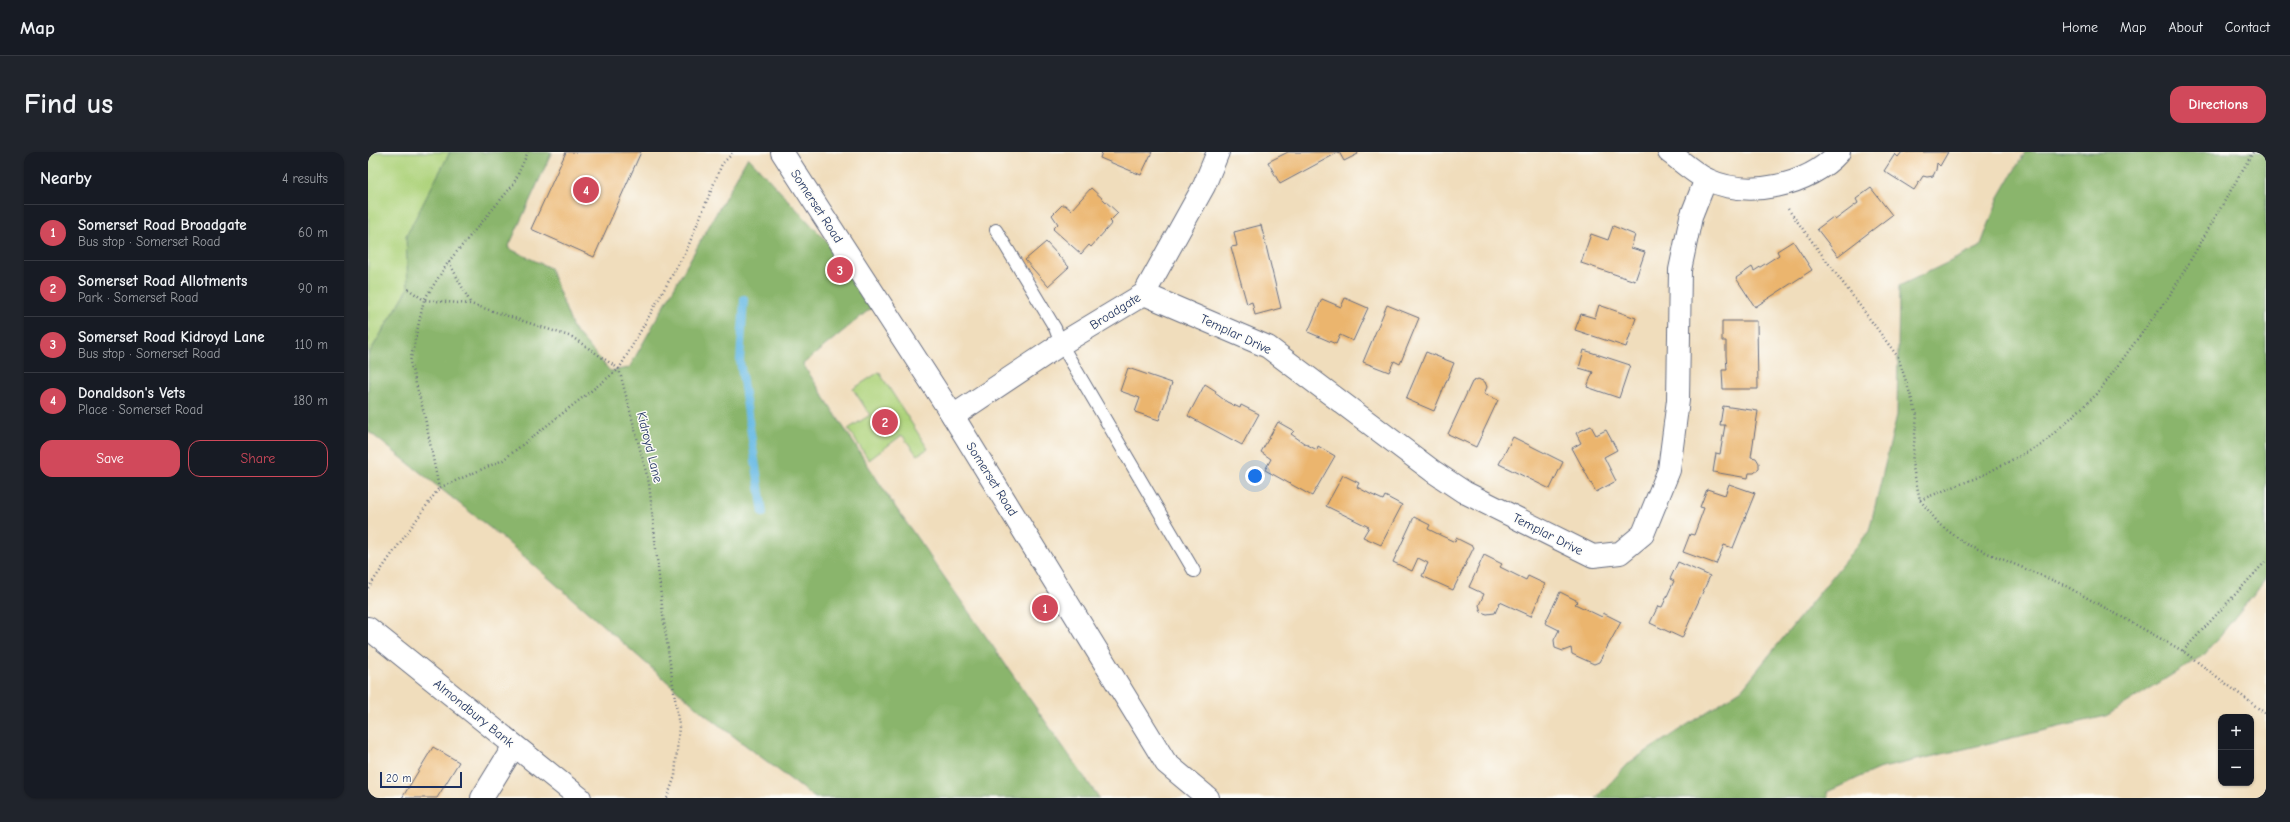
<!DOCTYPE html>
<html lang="en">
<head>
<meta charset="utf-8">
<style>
  :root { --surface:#171b24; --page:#20242c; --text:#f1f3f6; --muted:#9ea1a6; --line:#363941; --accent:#d1495b }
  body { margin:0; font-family:"Comic Neue",sans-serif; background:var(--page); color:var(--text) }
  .controls { position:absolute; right:12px; bottom:12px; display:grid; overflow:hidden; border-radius:8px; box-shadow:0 1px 3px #0004 }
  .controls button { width:36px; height:36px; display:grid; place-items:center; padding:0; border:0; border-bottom:1px solid var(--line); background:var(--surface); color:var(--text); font:20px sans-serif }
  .scale { position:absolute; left:12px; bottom:10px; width:82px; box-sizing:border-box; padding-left:4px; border:2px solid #1b2f5e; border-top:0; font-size:11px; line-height:14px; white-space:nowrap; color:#1b2f5e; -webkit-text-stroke:3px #fdfcf7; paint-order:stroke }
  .you { position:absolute; left:887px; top:324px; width:14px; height:14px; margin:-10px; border:3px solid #fff; border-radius:50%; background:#1a73e8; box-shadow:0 0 0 6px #1a73e833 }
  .badge { display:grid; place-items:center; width:26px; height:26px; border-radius:50%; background:var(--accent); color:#fff; font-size:13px; font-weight:700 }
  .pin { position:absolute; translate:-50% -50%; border:2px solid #fff; box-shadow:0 1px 4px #0006 }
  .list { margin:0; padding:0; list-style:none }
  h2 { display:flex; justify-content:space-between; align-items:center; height:52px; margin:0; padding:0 16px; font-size:17px }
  h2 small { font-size:13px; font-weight:400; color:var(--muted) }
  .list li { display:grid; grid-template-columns:26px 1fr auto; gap:12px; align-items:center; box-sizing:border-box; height:56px; padding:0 16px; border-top:1px solid var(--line) }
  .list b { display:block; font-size:15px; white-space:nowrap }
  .list p { margin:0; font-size:13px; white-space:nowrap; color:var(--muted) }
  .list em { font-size:13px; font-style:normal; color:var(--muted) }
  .actions { display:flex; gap:8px; padding:12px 16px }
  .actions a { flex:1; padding:9px 0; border:1px solid var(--accent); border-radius:12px; text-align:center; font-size:14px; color:var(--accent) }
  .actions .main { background:var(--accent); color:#fff }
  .map { position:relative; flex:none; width:1898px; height:646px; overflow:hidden; border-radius:12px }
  header { display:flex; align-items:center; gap:24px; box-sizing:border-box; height:56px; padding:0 20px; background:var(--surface); border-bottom:1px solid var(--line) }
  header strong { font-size:19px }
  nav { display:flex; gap:22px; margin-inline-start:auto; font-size:14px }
  .intro { display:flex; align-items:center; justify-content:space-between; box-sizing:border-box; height:96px; padding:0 24px }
  h1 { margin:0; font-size:28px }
  .button { padding:10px 18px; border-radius:12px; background:var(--accent); color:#fff; font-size:14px; font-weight:700 }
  main { display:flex; gap:24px; padding:0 24px }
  aside { flex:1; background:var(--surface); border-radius:12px; box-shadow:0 1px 3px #0004 }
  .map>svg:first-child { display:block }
  .green { fill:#aed37c; stroke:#64816d }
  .forest { fill:#8ab56c; stroke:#527265 }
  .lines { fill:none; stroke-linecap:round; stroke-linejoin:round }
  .stream { stroke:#68bae4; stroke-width:8 }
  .building { fill:#ebb56e }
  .lane-casing { stroke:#666c7f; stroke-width:14 }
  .street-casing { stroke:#666c7f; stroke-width:24 }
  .path { stroke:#666c7f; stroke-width:2.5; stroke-dasharray:1 3; stroke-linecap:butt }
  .lane { stroke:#fff; stroke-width:12 }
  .street { stroke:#fff; stroke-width:22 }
  .labels { text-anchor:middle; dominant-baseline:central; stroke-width:3; stroke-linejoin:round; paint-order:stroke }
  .street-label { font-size:13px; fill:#1b2f5e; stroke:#fdfcf7 }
</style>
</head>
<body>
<header>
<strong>Map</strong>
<nav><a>Home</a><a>Map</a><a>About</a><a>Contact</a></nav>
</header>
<div class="intro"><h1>Find us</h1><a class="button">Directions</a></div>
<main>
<aside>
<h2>Nearby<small>4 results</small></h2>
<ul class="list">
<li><span class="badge">1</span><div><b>Somerset Road Broadgate</b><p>Bus stop · Somerset Road</p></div><em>60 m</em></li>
<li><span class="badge">2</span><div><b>Somerset Road Allotments</b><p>Park · Somerset Road</p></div><em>90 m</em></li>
<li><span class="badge">3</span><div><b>Somerset Road Kidroyd Lane</b><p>Bus stop · Somerset Road</p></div><em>110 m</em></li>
<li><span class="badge">4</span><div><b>Donaldson's Vets</b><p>Place · Somerset Road</p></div><em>180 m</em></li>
</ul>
<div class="actions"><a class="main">Save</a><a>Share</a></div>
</aside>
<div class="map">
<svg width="1898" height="646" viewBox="0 0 1898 646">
  <rect width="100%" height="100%" fill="#fdfcf7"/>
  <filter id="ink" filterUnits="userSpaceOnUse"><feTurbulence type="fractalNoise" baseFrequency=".025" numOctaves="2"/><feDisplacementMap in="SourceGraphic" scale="8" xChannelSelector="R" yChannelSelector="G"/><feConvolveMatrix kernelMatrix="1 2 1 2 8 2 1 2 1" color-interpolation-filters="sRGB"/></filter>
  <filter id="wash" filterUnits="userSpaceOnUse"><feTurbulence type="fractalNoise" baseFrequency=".012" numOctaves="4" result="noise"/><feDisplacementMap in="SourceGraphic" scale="16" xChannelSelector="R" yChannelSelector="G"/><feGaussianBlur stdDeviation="0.9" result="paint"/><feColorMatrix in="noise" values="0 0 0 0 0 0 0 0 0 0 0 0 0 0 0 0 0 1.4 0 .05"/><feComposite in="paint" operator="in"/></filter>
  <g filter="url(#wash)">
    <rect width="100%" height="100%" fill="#f0ddbc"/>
    <!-- green -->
    <g class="green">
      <polygon points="0,0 82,0 39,84 40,137 0,203"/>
      <polygon points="511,220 560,297 549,303 534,283 501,308 480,277 502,263 485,237"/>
    </g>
    <!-- forest -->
    <g class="forest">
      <polygon points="82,0 184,0 140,96 182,116 205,176 242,219 261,216 380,5 513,148 435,212 521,346 731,646 447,646 335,561 136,387 0,279 0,203 40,137 38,84"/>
      <polygon points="1657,0 1898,0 1898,427 1837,502 1738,564 1510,617 1459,640 1460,646 1228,646 1262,610 1374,537 1501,379 1529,263 1531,134 1612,95 1631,45"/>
    </g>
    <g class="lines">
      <!-- stream -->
      <polyline class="stream" points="376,147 372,209 395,361"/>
    </g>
    <g id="blocks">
      <!-- building -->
      <g class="building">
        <polygon points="198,0 273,0 226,105 163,77"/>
        <polygon points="734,0 784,0 773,23 732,6"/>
        <polygon points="920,0 989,0 990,2 976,9 971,0 912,32 900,10"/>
        <polygon points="1534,0 1580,0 1572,14 1569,11 1568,18 1565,24 1559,25 1555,24 1546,38 1516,19 1527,2 1530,5"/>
        <polygon points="723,36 750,61 742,69 744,71 723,95 721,93 713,102 685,77 690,72 684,63 694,53 697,53 703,58"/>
        <polygon points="1503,36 1524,63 1470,104 1449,77 1465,65 1467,68 1490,51 1488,47"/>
        <polygon points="893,73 913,156 887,163 884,150 879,152 863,95 869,94 866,80"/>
        <polygon points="1245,74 1267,83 1263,96 1277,100 1267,129 1213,111 1223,82 1240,88"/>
        <polygon points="1425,89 1444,118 1387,155 1368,126 1384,115 1386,119 1411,103 1409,99"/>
        <polygon points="678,90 701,115 680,134 657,108"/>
        <polygon points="977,146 1000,156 985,189 972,183 968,192 940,180 954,147 973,155"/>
        <polygon points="1019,153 1051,166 1032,212 1026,209 1021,220 995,210"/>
        <polygon points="1231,153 1268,166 1258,195 1207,178 1213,162 1227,166"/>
        <polygon points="1354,169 1389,169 1390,237 1355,237 1354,218 1359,218 1358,203 1358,189 1354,189"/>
        <polygon points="1216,198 1262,213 1251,246 1219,235 1225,220 1211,216"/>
        <polygon points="1058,200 1086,211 1066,259 1038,247"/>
        <polygon points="760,216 804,231 791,268 767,260 772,246 752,239"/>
        <polygon points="1110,227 1117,230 1119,235 1116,242 1130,248 1108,295 1080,282 1104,230"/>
        <polygon points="837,232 848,239 847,241 859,250 872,256 873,253 891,262 874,293 820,264"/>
        <polygon points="1355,254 1390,259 1383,305 1388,306 1391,311 1391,317 1386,321 1381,321 1380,326 1345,320 1348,301 1352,302 1357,273 1352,273"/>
        <polygon points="910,270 926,279 923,282 936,291 949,298 950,294 967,304 944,344 897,318 903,307 893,300"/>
        <polygon points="1223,274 1228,283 1238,278 1249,298 1236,305 1248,329 1228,340 1204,296 1213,291 1208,281"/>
        <polygon points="1145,285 1195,310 1182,337 1131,312"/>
        <polygon points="975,323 991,331 989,335 1002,342 1015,348 1017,344 1034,353 1013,393 995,385 1001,375 958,354"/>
        <polygon points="1361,332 1387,341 1365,396 1356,393 1348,412 1315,400 1322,382 1326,383 1336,356 1332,355 1339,337 1357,343"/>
        <polygon points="1046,365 1062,373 1060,377 1074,384 1087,390 1088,386 1106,395 1085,438 1054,424 1060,411 1050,406 1044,419 1025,410"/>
        <polygon points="1116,403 1134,412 1132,415 1158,428 1160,424 1177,432 1163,464 1132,450 1127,461 1119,462 1113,460 1111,453 1116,442 1101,435"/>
        <polygon points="1310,410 1342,424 1314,486 1282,471 1290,454 1294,455 1306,429 1302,427"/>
        <polygon points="1192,440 1210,449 1207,452 1234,465 1235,461 1253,470 1231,510 1226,512 1204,502 1203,496 1195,499 1187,496 1186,488 1191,478 1177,471"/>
        <polygon points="65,595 91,610 69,646 34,646"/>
      </g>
    </g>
  </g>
  <g filter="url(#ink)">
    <use href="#blocks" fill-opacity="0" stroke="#666c7f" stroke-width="1"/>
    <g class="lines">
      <!-- lane casing -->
      <g class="lane-casing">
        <polyline id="lane" points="628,78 687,176 693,192 826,419"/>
      </g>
      <!-- street casing -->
      <g class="street-casing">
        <g id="street">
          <polyline points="414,0 585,264 798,611 840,646"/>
          <path d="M1301,0C1313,9 1325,20 1338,27C1380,47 1441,34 1471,0"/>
          <polyline points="776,142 900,195 1066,320 1096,340 1225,404 1252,401 1275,382 1301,318 1310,248 1312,118 1323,65 1338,27"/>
          <polyline points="585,264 693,192 776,142 836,34 850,0"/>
          <polyline points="0,476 212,646"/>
          <polyline points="114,646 146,594"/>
        </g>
      </g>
      <!-- path -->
      <g class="path">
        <polyline points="1420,57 1530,205 1549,263 1544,311 1552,348 1572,373 1598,392 1696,433 1815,499 1898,562"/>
        <polyline points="81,110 103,152"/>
        <polyline points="40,137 56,148 42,210 56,261 71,336"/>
        <polyline points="1552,348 1613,324 1673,293 1729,242 1804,140 1885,0"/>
        <polyline points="0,436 71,336 135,308 251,217 204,185 103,152 56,148 81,109 145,33 160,0"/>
        <polyline points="1815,499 1898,409"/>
        <polyline points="299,646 307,624 311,574 295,463 281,331 251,217 319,97 354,12 366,0"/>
      </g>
      <!-- lane -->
      <use href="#lane" class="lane"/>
      <!-- street -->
      <use href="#street" class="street"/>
    </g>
  </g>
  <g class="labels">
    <!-- street labels -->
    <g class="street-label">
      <text transform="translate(449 54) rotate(57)">Somerset Road</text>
      <text transform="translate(747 159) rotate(-32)">Broadgate</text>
      <text transform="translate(868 182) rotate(25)">Templar Drive</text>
      <text transform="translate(282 295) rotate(76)">Kidroyd Lane</text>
      <text transform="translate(624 327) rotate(58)">Somerset Road</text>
      <text transform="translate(1180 382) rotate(27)">Templar Drive</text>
      <text transform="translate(106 561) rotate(39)">Almondbury Bank</text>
    </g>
  </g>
</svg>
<div class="controls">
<button>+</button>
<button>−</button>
</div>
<div class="scale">20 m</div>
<div class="you"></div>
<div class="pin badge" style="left:677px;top:456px">1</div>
<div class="pin badge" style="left:517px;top:270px">2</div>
<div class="pin badge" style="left:472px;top:118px">3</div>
<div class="pin badge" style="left:218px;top:38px">4</div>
</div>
</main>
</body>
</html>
